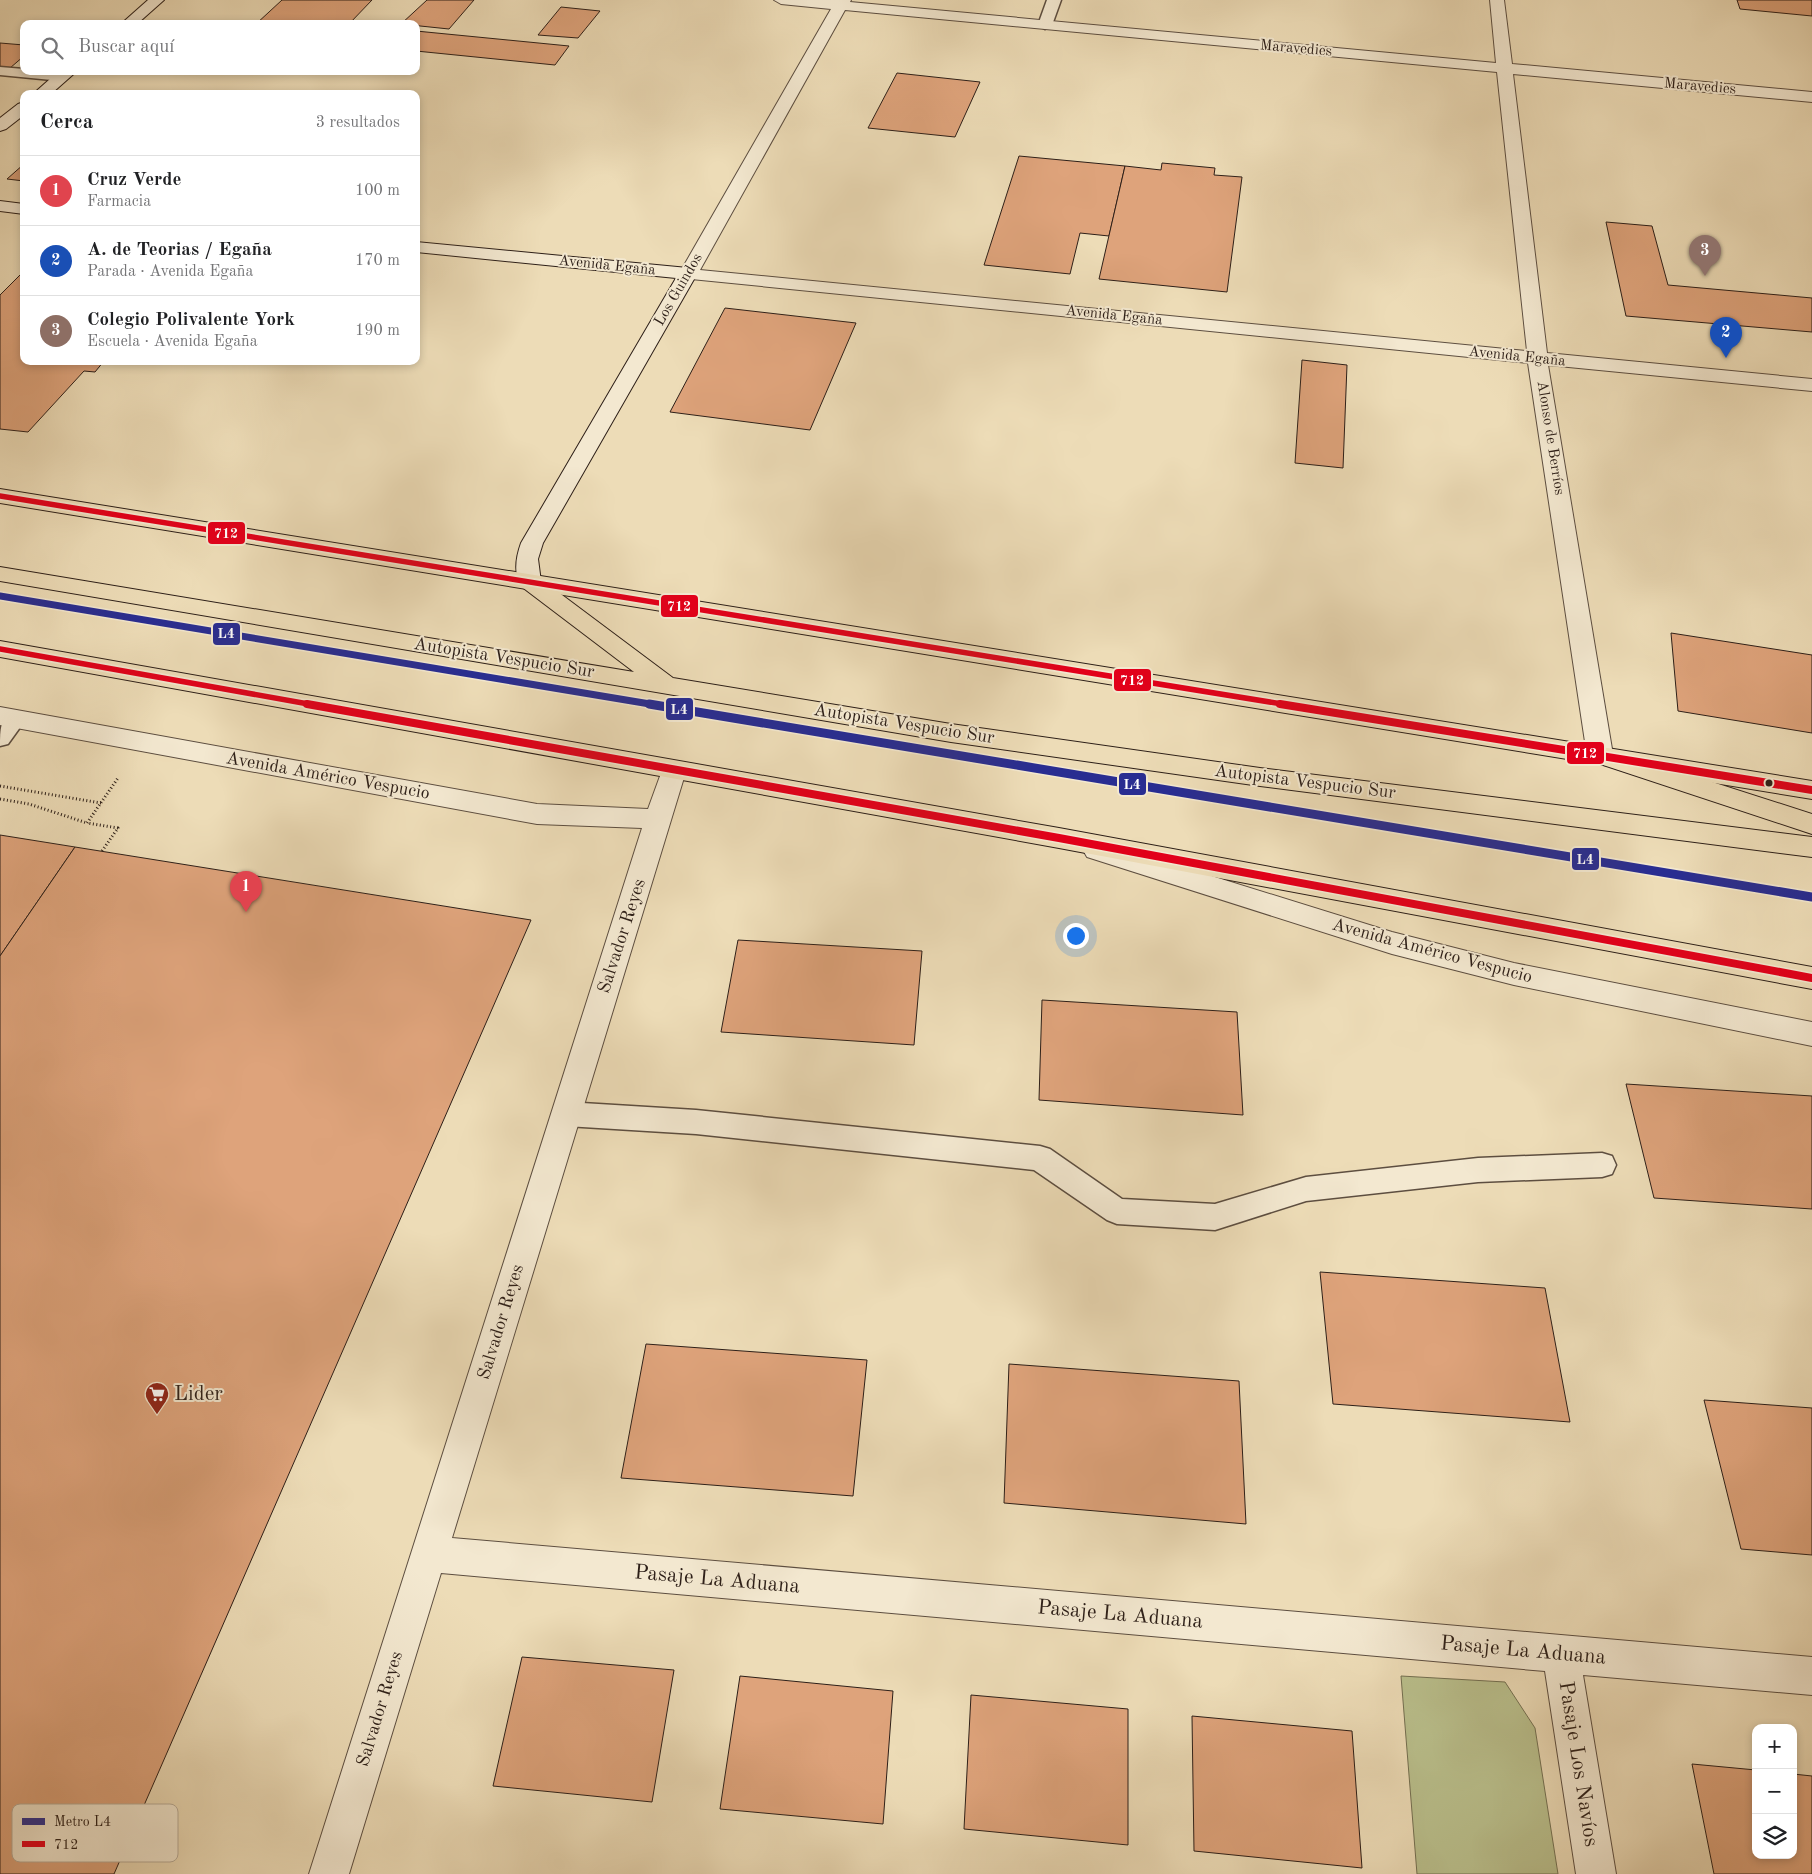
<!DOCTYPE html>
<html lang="es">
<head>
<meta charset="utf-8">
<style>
  :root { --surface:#fff; --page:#f2f2f2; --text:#202124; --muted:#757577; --line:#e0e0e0; --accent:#111827 }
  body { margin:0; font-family:"Old Standard TT",serif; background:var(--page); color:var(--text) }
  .controls { position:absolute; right:15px; bottom:15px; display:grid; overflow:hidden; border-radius:10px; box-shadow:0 2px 8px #0003 }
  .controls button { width:45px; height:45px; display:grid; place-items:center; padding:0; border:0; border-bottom:1px solid var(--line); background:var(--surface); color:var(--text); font:25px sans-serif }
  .you { position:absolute; left:1075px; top:935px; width:18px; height:18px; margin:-12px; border:4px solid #fff; border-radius:50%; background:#1a73e8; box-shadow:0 0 0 8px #1a73e833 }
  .badge { display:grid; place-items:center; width:32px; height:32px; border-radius:50%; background:var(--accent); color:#fff; font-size:16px; font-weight:700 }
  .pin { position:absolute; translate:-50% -41px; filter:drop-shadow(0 1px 2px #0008) }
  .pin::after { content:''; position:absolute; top:26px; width:18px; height:15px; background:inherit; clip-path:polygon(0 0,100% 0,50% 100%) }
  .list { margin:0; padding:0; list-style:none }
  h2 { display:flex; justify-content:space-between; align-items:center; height:65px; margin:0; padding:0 20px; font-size:21px }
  h2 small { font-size:16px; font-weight:400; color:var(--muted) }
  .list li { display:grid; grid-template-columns:32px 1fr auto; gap:15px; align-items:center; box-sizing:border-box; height:70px; padding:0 20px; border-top:1px solid var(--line) }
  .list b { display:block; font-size:19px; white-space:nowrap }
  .list p { margin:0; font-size:16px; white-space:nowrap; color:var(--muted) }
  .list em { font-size:16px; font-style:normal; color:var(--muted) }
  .icon { flex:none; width:28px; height:28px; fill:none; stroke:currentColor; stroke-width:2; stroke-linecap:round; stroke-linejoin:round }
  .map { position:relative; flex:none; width:1812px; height:1874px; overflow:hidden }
  .search { position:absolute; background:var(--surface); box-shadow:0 2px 8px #0003; left:20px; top:20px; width:400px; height:55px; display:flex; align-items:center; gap:12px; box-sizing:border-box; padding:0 18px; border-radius:10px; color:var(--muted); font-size:19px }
  .panel { position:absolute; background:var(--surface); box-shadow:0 2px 8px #0003; left:20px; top:90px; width:400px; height:275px; border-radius:10px }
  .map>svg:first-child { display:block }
  .green { fill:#bac08d; stroke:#747052 }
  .building { fill:#dea37b; stroke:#2d1f18 }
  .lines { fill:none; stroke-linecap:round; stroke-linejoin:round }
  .lane-casing { stroke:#5d4e40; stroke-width:3 }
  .street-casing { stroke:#5d4e40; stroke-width:2 }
  .secondary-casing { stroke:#2d1f18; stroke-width:2 }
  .primary-casing { stroke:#2d1f18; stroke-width:2 }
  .highway-casing { stroke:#2d1f18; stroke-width:2 }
  .path { stroke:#2d1f18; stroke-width:3; stroke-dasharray:1 2.5; stroke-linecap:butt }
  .lane { fill:#f3e8d0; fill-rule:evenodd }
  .street { fill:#f3e8d0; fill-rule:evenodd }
  .secondary { fill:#f3e8d0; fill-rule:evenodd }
  .primary { fill:#eddcb7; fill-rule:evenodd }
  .highway { fill:#eddcb7; fill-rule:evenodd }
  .bus-1-far1-casing { stroke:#f3e8d0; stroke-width:9 }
  .bus-1-casing { stroke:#f3e8d0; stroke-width:11 }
  .bus-1-far1 { stroke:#e2001a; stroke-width:5.5 }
  .bus-1 { stroke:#e2001a; stroke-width:8 }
  .metro-1-far1-casing { stroke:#f3e8d0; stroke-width:10 }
  .metro-1-casing { stroke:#f3e8d0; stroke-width:12 }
  .metro-1-far1 { stroke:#292d91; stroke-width:7 }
  .metro-1 { stroke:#292d91; stroke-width:9 }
  .bus-dot { fill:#2d1f18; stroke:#f3e8d0; stroke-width:2 }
  .labels { text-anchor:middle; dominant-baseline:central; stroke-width:4; stroke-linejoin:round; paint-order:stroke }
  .far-street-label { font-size:15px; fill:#2d1f18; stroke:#f3e8d0 }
  .street-label { font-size:18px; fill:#2d1f18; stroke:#f3e8d0 }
  .near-poi-label { font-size:21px; fill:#2d1f18; stroke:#f3e8d0; text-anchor:start }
  .near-street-label { font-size:21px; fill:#2d1f18; stroke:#f3e8d0 }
  .key { fill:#f3e8d0; stroke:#b8ac99; stroke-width:1 }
  .key-label { font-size:14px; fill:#2d1f18 }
  .line-badge { stroke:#f3e8d0; stroke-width:2 }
  .badge-label { font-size:14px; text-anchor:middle; font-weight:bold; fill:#fff }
</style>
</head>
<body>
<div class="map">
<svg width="1812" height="1874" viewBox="0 0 1812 1874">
  <rect width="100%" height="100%" fill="#eddcb7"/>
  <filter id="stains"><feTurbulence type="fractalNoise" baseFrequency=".004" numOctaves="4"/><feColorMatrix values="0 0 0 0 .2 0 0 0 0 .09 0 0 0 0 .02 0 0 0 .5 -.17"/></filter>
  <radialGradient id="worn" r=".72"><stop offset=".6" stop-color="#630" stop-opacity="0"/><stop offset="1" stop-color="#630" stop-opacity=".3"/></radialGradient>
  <!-- green -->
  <polygon class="green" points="1401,1676 1505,1682 1535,1728 1558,1874 1417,1874"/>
  <!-- building -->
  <g class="building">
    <polygon points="282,0 372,0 349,24 256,24"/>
    <polygon points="427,0 474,0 449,29 401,24"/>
    <polygon points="1737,0 1812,0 1812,16 1740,9"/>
    <polygon points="561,7 600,11 578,38 538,35"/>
    <polygon points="416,31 569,46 555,65 416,51"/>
    <polygon points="0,43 24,45 24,56 10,68 0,67"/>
    <polygon points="897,73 980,82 955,137 868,128"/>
    <polygon points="1019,156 1125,166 1109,236 1080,233 1070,274 984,265"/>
    <polygon points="1162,163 1215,168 1214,175 1242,177 1227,292 1099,279 1125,166 1161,170"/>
    <polygon points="24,164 24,181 7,179"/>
    <polygon points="1606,222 1652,226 1668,285 1812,298 1812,332 1626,316"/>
    <polygon points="24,271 24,361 104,361 95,372 84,371 28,432 0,429 0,295"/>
    <polygon points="725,308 856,323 810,430 670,412"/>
    <polygon points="1302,360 1347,365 1343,468 1295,463"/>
    <polygon points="1671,633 1812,655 1812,733 1678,711"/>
    <polygon points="0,835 75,847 0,956"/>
    <polygon points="75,847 531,920 114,1874 0,1874 0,956"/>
    <polygon points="738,940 922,951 914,1045 721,1032"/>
    <polygon points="1042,1000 1237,1012 1243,1115 1039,1100"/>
    <polygon points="1626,1084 1812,1096 1812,1209 1654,1198"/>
    <polygon points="1320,1272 1545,1288 1570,1422 1333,1404"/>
    <polygon points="646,1344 867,1360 853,1496 621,1478"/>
    <polygon points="1009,1364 1239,1381 1246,1524 1004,1503"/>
    <polygon points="1704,1400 1812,1408 1812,1555 1741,1549"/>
    <polygon points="522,1657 674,1670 652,1802 493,1786"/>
    <polygon points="740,1676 893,1691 883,1824 720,1809"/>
    <polygon points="971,1695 1128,1709 1128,1845 964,1829"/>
    <polygon points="1192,1716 1352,1731 1362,1868 1194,1851"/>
    <polygon points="1692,1764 1756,1770 1756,1855 1793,1855 1793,1774 1812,1776 1812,1874 1714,1874"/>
  </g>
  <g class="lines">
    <!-- lane casing -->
    <g class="lane-casing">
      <g id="lane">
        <polygon points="1047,0 1061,0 1052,25 1045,29 1038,25"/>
        <polygon points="0,67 24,69 24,71 62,73 69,77 62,81 0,75"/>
        <path d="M15,711L23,713L26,719L8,744L0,746C0,730 0,716 15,711Z"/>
        <polygon points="566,1102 696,1110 1040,1146 1050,1149 1122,1199 1215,1204 1306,1177 1478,1158 1602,1153 1612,1156 1616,1165 1612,1174 1602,1177 1478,1182 1306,1201 1215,1230 1117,1224 1107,1220 1034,1170 696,1134 566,1126 556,1122 552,1114 556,1106"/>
      </g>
    </g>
    <!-- street casing -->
    <g class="street-casing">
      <g id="street">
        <path d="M774,0H851L850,2L1496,63L1490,0H1504L1512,64L1812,92V102L1513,74L1547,353L1812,379V391L1548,365L1613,755L1609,761L1600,764L1591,761L1587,755L1528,363L681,278L679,274L831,9L781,4ZM845,10L1497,72L1527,351L700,270Z"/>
        <polygon points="0,707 537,804 648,809 664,765 673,762 682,765 686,771 452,1538 1812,1657 1812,1695 1583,1675 1616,1874 1576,1874 1545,1671 441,1573 349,1874 309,1874 642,828 537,824 0,725"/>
        <polygon points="1096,840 1392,932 1514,963 1812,1022 1812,1046 1514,985 1392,954 1087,857 1083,850 1087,843"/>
      </g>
    </g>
    <!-- secondary casing -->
    <g class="secondary-casing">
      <g id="secondary">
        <polygon points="148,0 164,0 137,24 121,24"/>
        <polygon points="59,71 77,71 51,94 33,94"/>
        <polygon points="24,102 24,115 6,129 0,131 0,118 18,104"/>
        <polygon points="0,201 24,204 24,214 0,211"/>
        <path d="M416,242L688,268L695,270L697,274L543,543L538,559L541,582L538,587L530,589L522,587C513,574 516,557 521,543L676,278L416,252Z"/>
      </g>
    </g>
    <!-- primary casing -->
    <g class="primary-casing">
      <g id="primary">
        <polygon points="0,489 1812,781 1812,799 0,503"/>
        <polygon points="0,641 1059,828 1812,967 1812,989 1059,848 0,657"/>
      </g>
    </g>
    <!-- highway casing -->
    <g class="highway-casing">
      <g id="highway">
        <polygon points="0,567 634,672 522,587 519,582 522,577 530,575 538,577 673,678 951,724 1260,768 1812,837 1812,857 1260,786 951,742 0,581"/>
        <polygon points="1600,746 1812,814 1812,834 1591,761 1587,755 1591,749"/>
      </g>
    </g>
    <!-- path -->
    <g class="path">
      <polyline points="0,786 101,803"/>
      <polyline points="0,799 29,804 87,823"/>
      <polyline points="102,851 118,828 87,823 118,778"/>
    </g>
    <!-- lane -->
    <use href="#lane" class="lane"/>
    <!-- street -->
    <use href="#street" class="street"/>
    <!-- secondary -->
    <use href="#secondary" class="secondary"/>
    <!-- primary -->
    <use href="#primary" class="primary"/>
    <!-- highway -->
    <use href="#highway" class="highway"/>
    <!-- bus-1-far1 casing -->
    <g class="bus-1-far1-casing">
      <g id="bus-1-far1">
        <polyline points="0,496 1288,705"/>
        <polyline points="0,649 314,705"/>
      </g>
    </g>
    <!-- bus-1 casing -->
    <g class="bus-1-casing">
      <g id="bus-1">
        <polyline points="307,704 1059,838 1812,978"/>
        <polyline points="1280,704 1812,790"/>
      </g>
    </g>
    <!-- bus-1-far1 -->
    <use href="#bus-1-far1" class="bus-1-far1"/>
    <!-- bus-1 -->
    <use href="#bus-1" class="bus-1"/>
    <!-- metro-1-far1 casing -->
    <g class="metro-1-far1-casing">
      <polyline id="metro-1-far1" points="0,596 656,705"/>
    </g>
    <!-- metro-1 casing -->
    <g class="metro-1-casing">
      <polyline id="metro-1" points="649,704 1812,897"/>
    </g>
    <!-- metro-1-far1 -->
    <use href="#metro-1-far1" class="metro-1-far1"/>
    <!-- metro-1 -->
    <use href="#metro-1" class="metro-1"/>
  </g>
  <!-- icons -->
  <defs>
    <g id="supermarket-pin" transform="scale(1.25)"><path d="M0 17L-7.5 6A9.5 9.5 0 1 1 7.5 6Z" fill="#8f2418" stroke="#f3e8d0"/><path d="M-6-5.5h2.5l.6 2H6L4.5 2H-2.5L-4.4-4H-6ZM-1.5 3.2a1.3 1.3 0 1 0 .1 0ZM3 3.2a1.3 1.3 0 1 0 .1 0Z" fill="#fff"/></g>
  </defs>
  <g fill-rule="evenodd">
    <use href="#supermarket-pin" x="157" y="1394"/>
  </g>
  <!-- markers -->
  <circle class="bus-dot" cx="1769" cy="783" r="4.5"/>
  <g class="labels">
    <!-- far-street labels -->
    <g class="far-street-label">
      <text transform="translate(1296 49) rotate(5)">Maravedies</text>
      <text transform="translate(1700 87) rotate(5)">Maravedies</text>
      <text transform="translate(607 266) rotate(6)">Avenida Egaña</text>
      <text transform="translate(679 290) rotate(-60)">Los Guindos</text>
      <text transform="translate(1114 316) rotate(6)">Avenida Egaña</text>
      <text transform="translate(1517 357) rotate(6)">Avenida Egaña</text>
      <text transform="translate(1550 438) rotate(81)">Alonso de Berríos</text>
    </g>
    <!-- street labels -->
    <g class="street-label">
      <text transform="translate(504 658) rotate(9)">Autopista Vespucio Sur</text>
      <text transform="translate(904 724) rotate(9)">Autopista Vespucio Sur</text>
      <text transform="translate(328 776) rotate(10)">Avenida Américo Vespucio</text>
      <text transform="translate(1305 782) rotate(7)">Autopista Vespucio Sur</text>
      <text transform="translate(622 936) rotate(-72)">Salvador Reyes</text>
      <text transform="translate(1432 951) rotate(15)">Avenida Américo Vespucio</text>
      <text transform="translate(501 1322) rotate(-73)">Salvador Reyes</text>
      <text transform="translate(380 1709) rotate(-73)">Salvador Reyes</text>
    </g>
    <!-- near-poi labels -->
    <g class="near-poi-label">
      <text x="174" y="1394">Lider</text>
    </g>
    <!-- near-street labels -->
    <g class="near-street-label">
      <text transform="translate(717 1580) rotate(5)">Pasaje La Aduana</text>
      <text transform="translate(1120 1615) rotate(5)">Pasaje La Aduana</text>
      <text transform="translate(1523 1651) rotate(5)">Pasaje La Aduana</text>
      <text transform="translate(1578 1764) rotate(81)">Pasaje Los Navíos</text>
    </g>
  </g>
  <!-- legend -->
  <rect x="12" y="1804" width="166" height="58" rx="8" class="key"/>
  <rect x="22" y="1818" width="23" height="7" fill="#292d91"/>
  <rect x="22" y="1841" width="23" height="6" fill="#e2001a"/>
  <g class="key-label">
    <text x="54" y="1826">Metro L4</text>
    <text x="54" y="1849">712</text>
  </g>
  <g class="line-badge">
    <rect x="207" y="521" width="39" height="24" rx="5" fill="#e2001a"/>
    <rect x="660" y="594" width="39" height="24" rx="5" fill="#e2001a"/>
    <rect x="212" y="622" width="29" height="24" rx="5" fill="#292d91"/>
    <rect x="1113" y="668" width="39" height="24" rx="5" fill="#e2001a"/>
    <rect x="665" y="697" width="29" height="24" rx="5" fill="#292d91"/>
    <rect x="1566" y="741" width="39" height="24" rx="5" fill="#e2001a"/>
    <rect x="1118" y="772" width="29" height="24" rx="5" fill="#292d91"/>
    <rect x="1571" y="847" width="29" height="24" rx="5" fill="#292d91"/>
  </g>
  <g class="badge-label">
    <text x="226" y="538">712</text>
    <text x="679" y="611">712</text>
    <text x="226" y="638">L4</text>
    <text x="1132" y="685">712</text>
    <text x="679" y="714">L4</text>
    <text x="1585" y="758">712</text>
    <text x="1132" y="789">L4</text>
    <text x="1585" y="864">L4</text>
  </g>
  <rect width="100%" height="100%" filter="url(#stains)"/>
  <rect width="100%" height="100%" fill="url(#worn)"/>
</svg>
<div class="controls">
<button>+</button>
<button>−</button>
<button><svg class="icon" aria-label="layers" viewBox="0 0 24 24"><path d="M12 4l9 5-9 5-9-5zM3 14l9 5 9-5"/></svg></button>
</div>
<div class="you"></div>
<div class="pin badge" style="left:246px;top:912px;background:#e0444e">1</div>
<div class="pin badge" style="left:1726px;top:358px;background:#1a4fb4">2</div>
<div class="pin badge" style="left:1705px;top:276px;background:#8d6e63">3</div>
<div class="search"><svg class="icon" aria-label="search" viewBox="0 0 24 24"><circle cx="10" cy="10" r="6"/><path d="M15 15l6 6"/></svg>Buscar aquí</div>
<section class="panel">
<h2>Cerca<small>3 resultados</small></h2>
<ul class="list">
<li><span class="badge" style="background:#e0444e">1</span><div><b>Cruz Verde</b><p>Farmacia</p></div><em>100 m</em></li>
<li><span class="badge" style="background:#1a4fb4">2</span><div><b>A. de Teorias / Egaña</b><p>Parada · Avenida Egaña</p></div><em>170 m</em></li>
<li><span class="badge" style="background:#8d6e63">3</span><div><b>Colegio Polivalente York</b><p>Escuela · Avenida Egaña</p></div><em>190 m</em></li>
</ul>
</section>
</div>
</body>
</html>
